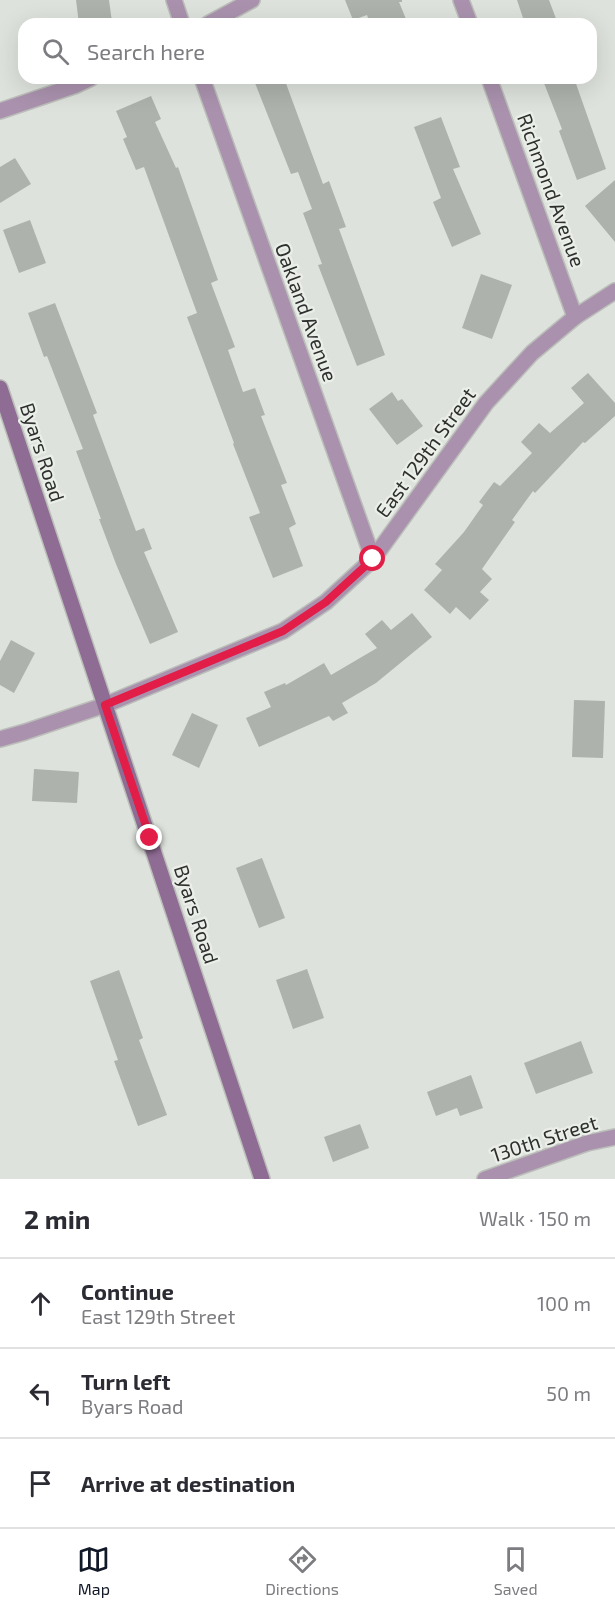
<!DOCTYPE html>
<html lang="en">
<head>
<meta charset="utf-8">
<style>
  :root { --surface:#fff; --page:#f2f2f3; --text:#2b2b33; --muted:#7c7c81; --line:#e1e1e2; --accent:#111827 }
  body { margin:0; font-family:"Exo 2",sans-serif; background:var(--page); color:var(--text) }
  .stop { position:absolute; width:18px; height:18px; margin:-14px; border:4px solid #e11d48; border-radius:50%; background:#fff }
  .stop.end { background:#e11d48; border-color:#fff; box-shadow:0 2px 6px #0008 }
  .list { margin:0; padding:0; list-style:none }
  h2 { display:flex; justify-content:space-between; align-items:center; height:78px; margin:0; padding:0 24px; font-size:26px }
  h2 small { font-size:20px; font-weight:400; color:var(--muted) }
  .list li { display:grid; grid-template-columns:39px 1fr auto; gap:18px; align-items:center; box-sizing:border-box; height:90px; padding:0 24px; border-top:2px solid var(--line) }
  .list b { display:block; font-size:22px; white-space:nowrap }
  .list p { margin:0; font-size:20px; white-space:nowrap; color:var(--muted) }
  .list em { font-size:20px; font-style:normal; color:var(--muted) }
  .icon { flex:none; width:33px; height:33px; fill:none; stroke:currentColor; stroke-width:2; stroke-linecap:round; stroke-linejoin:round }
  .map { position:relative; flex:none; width:615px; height:1179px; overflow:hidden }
  .search { position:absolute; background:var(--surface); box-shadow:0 6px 24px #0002; left:18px; right:18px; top:18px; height:66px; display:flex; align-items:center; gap:15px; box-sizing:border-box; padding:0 21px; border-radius:18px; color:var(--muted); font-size:22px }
  .sheet { height:348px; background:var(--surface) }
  nav { display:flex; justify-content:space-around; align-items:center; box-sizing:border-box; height:84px; border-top:2px solid var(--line); background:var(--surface); font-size:16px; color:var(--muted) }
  nav a { display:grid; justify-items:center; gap:3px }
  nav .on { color:var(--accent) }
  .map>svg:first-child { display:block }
  .building { fill:#aeb2ad }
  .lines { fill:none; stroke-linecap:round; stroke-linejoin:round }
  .street-casing { stroke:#bbbeb9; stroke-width:18 }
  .secondary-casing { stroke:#bbbeb9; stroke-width:18 }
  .street { stroke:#aa92ae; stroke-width:15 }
  .secondary { stroke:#8f6c94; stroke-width:15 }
  .route { stroke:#e11d48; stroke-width:8 }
  .labels { text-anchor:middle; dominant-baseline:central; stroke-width:4.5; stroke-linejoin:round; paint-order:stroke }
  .street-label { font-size:20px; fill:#2e302e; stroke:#ebefe9 }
</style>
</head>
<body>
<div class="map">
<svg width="615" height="1179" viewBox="0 0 615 1179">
  <rect width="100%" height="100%" fill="#dee2dc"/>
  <!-- building -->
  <g class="building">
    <polygon points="76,0 109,0 112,22 79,24"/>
    <polygon points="345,0 402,0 402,2 399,2 408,24 370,24 367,15 353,20"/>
    <polygon points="517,0 549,0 558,24 525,24"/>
    <polygon points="253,78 284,78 323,184 329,181 346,227 339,229 385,355 357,366 318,265 322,264 303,213 312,209 298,172 291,174"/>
    <polygon points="542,78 574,78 606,169 577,180 559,131 562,129"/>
    <polygon points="151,96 161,119 155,122 176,168 178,167 218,280 211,283 235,347 228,350 243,392 255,388 265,415 261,416 287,483 281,485 296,524 289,528 303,566 273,578 249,517 260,513 233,444 234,443 187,317 197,313 144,167 136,170 123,139 127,137 116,111"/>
    <polygon points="441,117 460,167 453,169 481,234 452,247 433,202 441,198 414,127"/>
    <polygon points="15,158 31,184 0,203 0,167"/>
    <polygon points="615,180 615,242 585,206"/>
    <polygon points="30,220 46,263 19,273 3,230"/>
    <polygon points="481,274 512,285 492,339 462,328"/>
    <polygon points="55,303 97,413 93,415 136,531 144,528 152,549 144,552 178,632 150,644 116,564 99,519 101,519 76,451 83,449 47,356 44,357 28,313"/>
    <polygon points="588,373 615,403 615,416 585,443 583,442 535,493 533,491 512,520 515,522 482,569 492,579 480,592 489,600 470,620 456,607 450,614 424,590 442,570 435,564 464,532 483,505 479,502 494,482 500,486 532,453 521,442 539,423 550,433 584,403 571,388"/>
    <polygon points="392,392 398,401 402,399 423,426 397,445 369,409"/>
    <polygon points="412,613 432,637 376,683 342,703 348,713 333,721 329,716 259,747 246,718 271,707 264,692 285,683 286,685 324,663 331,675 377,648 365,634 382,620 391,630"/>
    <polygon points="11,640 35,653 14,693 0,685 0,661"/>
    <polygon points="574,700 605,701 603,758 572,757"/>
    <polygon points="192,713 218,725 199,768 172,755"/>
    <polygon points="34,769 79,772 77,803 32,801"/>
    <polygon points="262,858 285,918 259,928 236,868"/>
    <polygon points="307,969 324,1018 293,1029 276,980"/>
    <polygon points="119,970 143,1038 139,1040 167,1115 138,1126 114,1061 118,1060 90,981"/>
    <polygon points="581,1041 593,1073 536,1094 524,1063"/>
    <polygon points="471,1075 483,1108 460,1116 457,1108 436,1116 427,1092"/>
    <polygon points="360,1124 369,1148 333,1162 324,1137"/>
  </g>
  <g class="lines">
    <!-- street casing -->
    <g class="street-casing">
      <g id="street">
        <polyline points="174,0 182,24"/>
        <polyline points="461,0 470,24"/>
        <polyline points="208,24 252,0"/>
        <polyline points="202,78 373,559"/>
        <polyline points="489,78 575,317"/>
        <polyline points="0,111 74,86 91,78"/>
        <polyline points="0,739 25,732 105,705 283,631 326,602 373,559 486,403 532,353 575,317 615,291"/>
        <polyline points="485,1179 587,1143 615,1137"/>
      </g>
    </g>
    <!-- secondary casing -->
    <g class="secondary-casing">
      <polyline id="secondary" points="0,388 262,1179"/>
    </g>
    <!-- street -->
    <use href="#street" class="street"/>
    <!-- secondary -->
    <use href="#secondary" class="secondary"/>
  </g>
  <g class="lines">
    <!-- route -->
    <polyline class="route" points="150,838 105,705 283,631 326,602 373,559"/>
  </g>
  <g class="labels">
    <!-- street labels -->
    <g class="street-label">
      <text transform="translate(552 190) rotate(70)">Richmond Avenue</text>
      <text transform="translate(307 312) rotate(70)">Oakland Avenue</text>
      <text transform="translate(43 452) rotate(72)">Byars Road</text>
      <text transform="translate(425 452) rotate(-54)">East 129th Street</text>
      <text transform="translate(197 914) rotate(72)">Byars Road</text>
      <text transform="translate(544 1138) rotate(-18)">130th Street</text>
    </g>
  </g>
</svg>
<div class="stop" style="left:373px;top:559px"></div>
<div class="stop end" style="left:150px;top:838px"></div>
<div class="search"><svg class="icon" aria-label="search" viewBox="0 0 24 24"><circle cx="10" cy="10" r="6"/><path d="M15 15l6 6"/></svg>Search here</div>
</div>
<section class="sheet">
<h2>2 min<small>Walk · 150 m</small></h2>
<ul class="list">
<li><svg class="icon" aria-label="ahead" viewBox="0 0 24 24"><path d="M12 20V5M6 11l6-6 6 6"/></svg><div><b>Continue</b><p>East 129th Street</p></div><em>100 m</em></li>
<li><svg class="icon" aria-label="left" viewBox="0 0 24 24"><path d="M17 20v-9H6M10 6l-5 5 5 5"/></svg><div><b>Turn left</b><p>Byars Road</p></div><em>50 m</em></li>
<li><svg class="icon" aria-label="arrive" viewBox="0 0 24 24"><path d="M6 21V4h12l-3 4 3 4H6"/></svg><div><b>Arrive at destination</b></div></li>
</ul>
</section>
<nav>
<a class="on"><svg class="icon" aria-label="map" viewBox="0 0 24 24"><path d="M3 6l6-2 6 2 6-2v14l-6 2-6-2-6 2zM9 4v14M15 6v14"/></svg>Map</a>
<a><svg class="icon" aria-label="directions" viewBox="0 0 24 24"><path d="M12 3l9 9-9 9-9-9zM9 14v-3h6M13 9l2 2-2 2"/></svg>Directions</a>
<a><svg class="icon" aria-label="saved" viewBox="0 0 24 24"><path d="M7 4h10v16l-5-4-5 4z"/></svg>Saved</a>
</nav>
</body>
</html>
